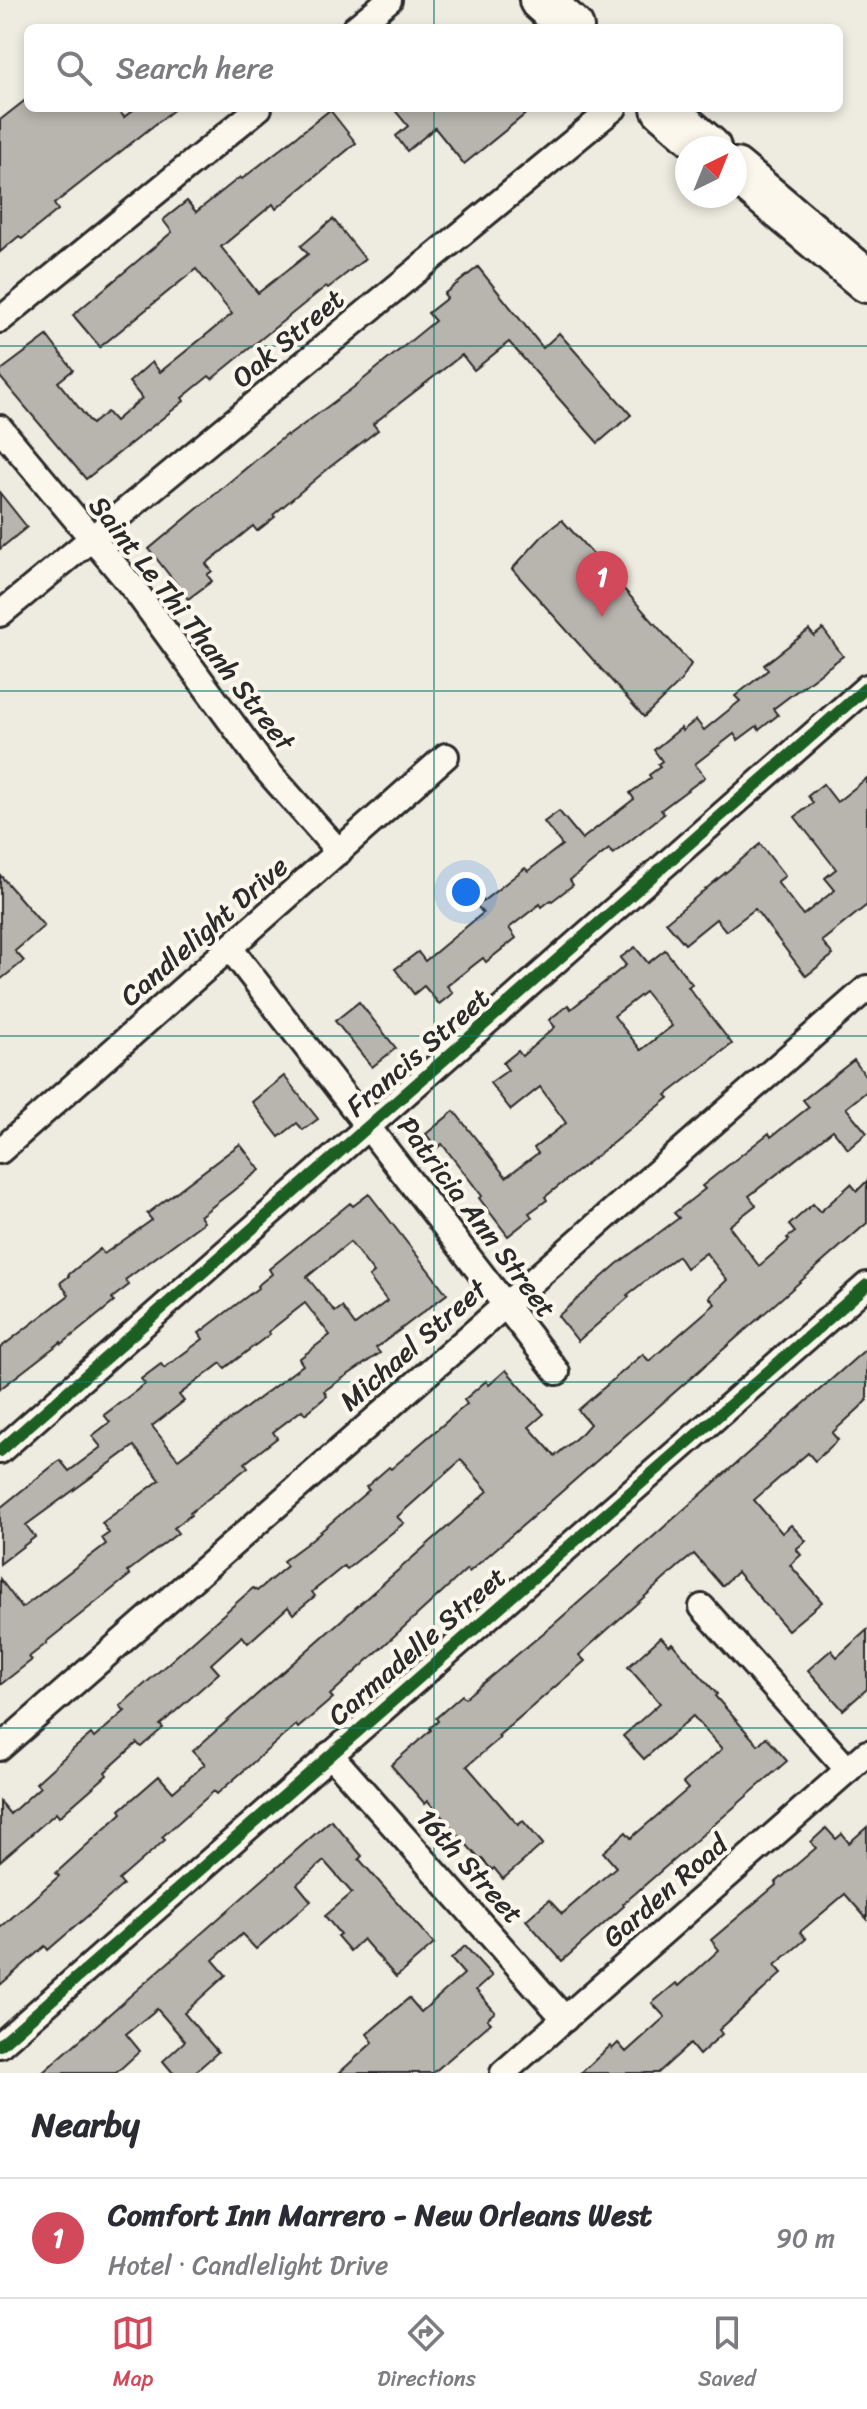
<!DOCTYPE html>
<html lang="en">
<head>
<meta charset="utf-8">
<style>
  :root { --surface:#fff; --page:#f2f2f3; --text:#2b2b33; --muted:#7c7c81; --line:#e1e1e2; --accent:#d1495b }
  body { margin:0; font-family:Sriracha,sans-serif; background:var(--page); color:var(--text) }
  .compass { position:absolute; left:675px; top:136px; width:72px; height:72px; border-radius:50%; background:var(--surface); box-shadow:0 4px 12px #0003; rotate:43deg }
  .you { position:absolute; left:466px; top:892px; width:28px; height:28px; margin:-20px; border:6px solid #fff; border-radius:50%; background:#1a73e8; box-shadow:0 0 0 12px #1a73e833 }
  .badge { display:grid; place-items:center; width:52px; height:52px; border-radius:50%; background:var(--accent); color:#fff; font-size:26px; font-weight:700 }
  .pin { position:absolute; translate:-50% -66px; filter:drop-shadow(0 2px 4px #0008) }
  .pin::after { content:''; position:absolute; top:42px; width:28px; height:24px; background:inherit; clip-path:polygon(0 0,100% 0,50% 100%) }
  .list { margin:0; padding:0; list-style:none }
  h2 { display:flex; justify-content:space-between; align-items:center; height:104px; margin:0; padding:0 32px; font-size:34px }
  h2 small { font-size:26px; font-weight:400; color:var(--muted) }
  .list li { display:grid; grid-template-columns:52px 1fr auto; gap:24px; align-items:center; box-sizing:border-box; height:120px; padding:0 32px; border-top:2px solid var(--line) }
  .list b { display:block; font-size:30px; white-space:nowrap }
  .list p { margin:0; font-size:26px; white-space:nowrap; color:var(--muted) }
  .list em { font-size:26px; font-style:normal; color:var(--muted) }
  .icon { flex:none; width:44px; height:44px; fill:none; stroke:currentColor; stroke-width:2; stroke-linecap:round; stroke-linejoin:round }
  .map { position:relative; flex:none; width:867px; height:2073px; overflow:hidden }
  .search { position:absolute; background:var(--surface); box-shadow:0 4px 12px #0003; left:24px; right:24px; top:24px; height:88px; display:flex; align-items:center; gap:20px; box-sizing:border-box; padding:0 28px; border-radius:12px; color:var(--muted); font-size:30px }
  .sheet { height:224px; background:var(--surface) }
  nav { display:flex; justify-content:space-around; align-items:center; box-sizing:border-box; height:112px; border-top:2px solid var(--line); background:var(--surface); font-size:22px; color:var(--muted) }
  nav a { display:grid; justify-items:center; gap:4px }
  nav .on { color:var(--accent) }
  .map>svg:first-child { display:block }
  .building { fill:#b8b5ae; stroke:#2b2b2b; stroke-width:2; fill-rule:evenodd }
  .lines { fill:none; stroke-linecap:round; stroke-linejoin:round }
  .minor-casing { stroke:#2b2b2b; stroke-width:30 }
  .trunk-casing { stroke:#2b2b2b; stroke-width:48 }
  .minor { stroke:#fbf7ec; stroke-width:24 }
  .trunk { stroke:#fbf7ec; stroke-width:42 }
  .cycleway-casing { stroke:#fbf7ec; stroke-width:17 }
  .cycleway { stroke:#1b5e20; stroke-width:12 }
  .grid { fill:none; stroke:#0f766e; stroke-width:2; stroke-opacity:0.55 }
  .labels { text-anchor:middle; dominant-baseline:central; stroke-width:8; stroke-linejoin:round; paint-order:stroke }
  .street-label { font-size:28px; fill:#2b2b2b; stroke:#fbf7ec }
</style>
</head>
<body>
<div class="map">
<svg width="867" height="2073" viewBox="0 0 867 2073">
  <rect width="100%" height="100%" fill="#eeebe0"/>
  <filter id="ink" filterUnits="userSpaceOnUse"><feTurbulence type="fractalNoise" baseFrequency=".0125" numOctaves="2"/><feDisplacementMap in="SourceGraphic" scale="16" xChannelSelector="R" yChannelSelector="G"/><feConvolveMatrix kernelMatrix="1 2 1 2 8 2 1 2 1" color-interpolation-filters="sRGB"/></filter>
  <g filter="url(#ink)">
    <!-- building -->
    <g class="building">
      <polygon points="28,98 28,108 117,108 124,117 136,108 176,108 54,204 58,210 22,239 19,236 0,252 0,120"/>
      <polygon points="393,108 533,108 464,164 435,128 407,151 396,136 408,126"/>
      <polygon points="330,110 356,143 276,209 273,204 221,247 258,293 308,254 301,246 333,219 365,259 328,288 326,286 212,379 209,376 182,398 184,401 86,479 0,377 0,371 47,336 73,370 58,382 92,424 107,412 115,421 142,398 129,382 152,362 160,372 232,314 196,269 100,347 73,315 172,232 163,220 187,201 196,212 240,177 242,179"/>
      <polygon points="478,267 543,348 559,333 631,415 598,443 509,342 474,370 462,355 373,424 378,430 330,467 273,515 275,517 257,531 253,526 206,564 212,571 207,575 212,581 188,599 149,549 287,434 288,436 354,387 435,321 428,313 447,298 444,294"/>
      <polygon points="0,493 27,527 0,549"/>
      <polygon points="562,520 691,664 681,681 644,717 512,569 546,532"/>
      <polygon points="823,629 843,656 773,709 778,715 759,730 757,726 738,740 734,734 695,764 705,777 661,810 664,814 613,854 609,849 570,880 573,885 552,901 551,900 542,907 540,904 509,928 516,938 486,962 483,958 447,986 453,993 439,1004 424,986 414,994 395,969 418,952 425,961 483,913 477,906 525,868 528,871 562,845 544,822 559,811 582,839 634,799 630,793 651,778 649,775 660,767 658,764 662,761 654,750 681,728 682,731 696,720 704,730 740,701 735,696 768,670 764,665 809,630 814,636"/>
      <polygon points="867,778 867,905 822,941 833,955 806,976 755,909 726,931 716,919 685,944 666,922 760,844 785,876 777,882 803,915 835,890 825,878 836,869 795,817 813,803 808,796 823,784 837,802"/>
      <polygon points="0,875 44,926 15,951 24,961 0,980"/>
      <path d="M635,947L648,963L665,950L692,984L688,987L732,1044L666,1095L669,1098L545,1197L547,1200L529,1213L532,1217L508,1236L479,1198L482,1196L442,1144L437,1148L426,1134L454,1111L506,1177L538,1153L534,1148L566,1123L540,1087L511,1110L490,1083L508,1070L503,1063L518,1051L522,1056L555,1027L549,1020L568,1005L571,1009L626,965L620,958ZM645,992L672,1026L641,1050L614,1016Z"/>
      <polygon points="359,1002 396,1048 372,1067 335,1021"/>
      <polygon points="854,1060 867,1078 867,1091 846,1108 867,1133 848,1149 833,1130 749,1196 756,1205 729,1226 759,1266 789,1240 787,1238 795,1232 789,1225 813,1204 820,1212 851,1184 857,1191 867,1181 867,1223 551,1501 469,1572 467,1569 330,1695 333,1698 298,1728 296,1725 217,1794 214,1791 162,1837 165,1840 119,1880 123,1885 91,1913 48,1950 45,1946 0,1985 0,1928 59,1876 56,1873 122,1813 120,1810 159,1776 173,1792 205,1764 193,1751 488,1491 461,1460 397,1517 404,1523 347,1569 344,1566 312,1592 315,1596 293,1614 288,1607 248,1643 242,1636 211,1664 219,1673 160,1725 163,1728 141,1747 137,1743 105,1772 107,1775 59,1817 56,1813 0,1861 0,1802 10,1814 40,1787 36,1783 69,1753 91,1734 94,1738 125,1711 120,1706 253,1588 257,1591 287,1566 283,1561 306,1544 369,1490 366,1487 389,1467 391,1469 467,1404 464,1400 486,1381 489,1385 506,1370 544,1414 529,1427 555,1456 582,1433 590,1424 578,1410 643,1354 649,1361 715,1304 709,1297 727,1280 706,1253 686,1268 678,1256 627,1295 629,1297 578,1341 558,1316 617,1264 679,1218 674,1213 705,1189 702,1186 769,1133 771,1137 809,1107 803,1100"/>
      <polygon points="284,1076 318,1119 303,1130 297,1123 279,1137 252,1102"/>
      <polygon points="240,1144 260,1170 200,1216 204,1222 125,1280 129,1285 112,1298 114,1302 62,1344 61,1342 0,1389 0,1348 69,1295 60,1283 69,1276 68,1275 100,1249 104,1254 152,1220 147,1214"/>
      <path d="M369,1194L447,1294L376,1348L380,1353L324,1391L327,1396L305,1414L302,1410L273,1432L277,1438L245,1463L248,1467L190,1513L191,1515L174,1528L178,1533L127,1572L130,1575L46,1642L47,1643L29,1657L32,1660L0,1685V1579L22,1608L106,1544L102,1538L109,1533L102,1523L160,1480L134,1446L26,1525L35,1537L0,1564V1508L60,1460L69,1471L101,1447L92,1436L110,1422L104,1415L145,1384L141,1379L161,1364L164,1368L203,1339L199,1333L258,1288L257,1286L272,1274L269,1269L350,1203L353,1206ZM350,1242L374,1273L369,1277L387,1301L355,1325L342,1307L335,1312L307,1277ZM305,1303L330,1335L299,1359L303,1365L178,1459L152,1426L184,1401L179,1395L221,1363L225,1368L270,1334L268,1332Z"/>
      <polygon points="867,1348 867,1401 832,1433 838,1440 815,1461 808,1453 754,1500 782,1533 791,1525 806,1541 796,1549 801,1555 790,1565 822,1602 788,1630 737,1572 722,1586 694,1554 679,1566 579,1655 585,1661 498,1736 500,1738 467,1766 518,1825 523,1821 543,1844 503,1879 494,1868 492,1870 482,1859 481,1861 428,1801 425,1804 391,1765 431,1730 430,1728 438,1721 436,1718 462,1695 465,1698 553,1625"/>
      <polygon points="867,1630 867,1689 843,1710 808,1670 831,1650 837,1657"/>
      <polygon points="661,1637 669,1646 672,1643 684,1657 717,1694 715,1696 758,1745 766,1737 787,1761 623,1904 624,1906 562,1961 526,1920 549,1900 562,1914 616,1867 603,1852 626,1832 631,1838 688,1789 683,1783 722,1749 693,1716 644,1759 623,1736 660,1703 628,1667"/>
      <polygon points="331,1820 362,1856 359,1859 434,1944 396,1977 363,1939 350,1951 337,1936 340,1934 325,1916 352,1893 324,1861 297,1884 311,1901 256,1949 242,1934 213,1960 226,1975 184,2013 218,2052 194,2073 173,2073 163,2061 185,2041 157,2009 126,2034 140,2051 116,2073 42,2073"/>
      <polygon points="867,1827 867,1919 845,1894 800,1932 806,1939 775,1965 782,1973 719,2030 722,2034 699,2055 690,2044 658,2073 581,2073 610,2046 612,2049 618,2043 626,2052 665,2017 652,2003 676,1983 679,1986 719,1950 711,1940 776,1885 775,1883 816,1848 811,1842 826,1828 836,1839 842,1834 849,1843"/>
      <polygon points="465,1946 492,1976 476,1990 495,2012 487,2019 491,2023 433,2073 339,2073 373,2042 367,2034 409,1998 421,2012 464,1974 451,1959"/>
    </g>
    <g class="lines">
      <!-- minor casing -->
      <g class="minor-casing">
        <g id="minor">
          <polyline points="355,28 389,0"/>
          <polyline points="0,320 259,108"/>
          <polyline points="0,428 135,590 264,767 339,852"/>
          <polyline points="0,614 614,108"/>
          <polyline points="230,948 557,1372"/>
          <polyline points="0,1151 446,756"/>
          <polyline points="0,1451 867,687"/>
          <polyline points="702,1607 848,1770"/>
          <polyline points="0,1748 867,988"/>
          <polyline points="330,1754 565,2019"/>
          <polyline points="0,2045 867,1285"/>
          <polyline points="503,2073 867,1753"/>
        </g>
      </g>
      <!-- trunk casing -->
      <g class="trunk-casing">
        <g id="trunk">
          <polyline points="541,0 572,28"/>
          <polyline points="663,108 709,148"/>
          <polyline points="735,170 867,281"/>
        </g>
      </g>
      <!-- minor -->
      <use href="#minor" class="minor"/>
      <!-- trunk -->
      <use href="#trunk" class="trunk"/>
      <!-- cycleway casing -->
      <g class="cycleway-casing">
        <g id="cycleway">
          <polyline points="0,1451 867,687"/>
          <polyline points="0,2045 867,1285"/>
        </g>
      </g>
      <!-- cycleway -->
      <use href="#cycleway" class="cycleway"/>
    </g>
  </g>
  <!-- grid -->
  <path class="grid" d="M434,0V28M434,108V2073M0,346H867M0,691H867M0,1036H867M0,1382H867M0,1728H867"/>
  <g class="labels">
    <!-- street labels -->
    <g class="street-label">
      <text transform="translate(288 338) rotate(-40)">Oak Street</text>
      <text transform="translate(192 623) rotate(52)">Saint Le Thi Thanh Street</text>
      <text transform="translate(204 931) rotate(-41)">Candlelight Drive</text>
      <text transform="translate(418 1052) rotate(-41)">Francis Street</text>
      <text transform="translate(477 1217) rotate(53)">Patricia Ann Street</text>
      <text transform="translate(413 1345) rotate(-41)">Michael Street</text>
      <text transform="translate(417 1646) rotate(-41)">Carmadelle Street</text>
      <text transform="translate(470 1866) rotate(48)">16th Street</text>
      <text transform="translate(665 1891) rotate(-41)">Garden Road</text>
    </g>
  </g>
</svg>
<svg class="compass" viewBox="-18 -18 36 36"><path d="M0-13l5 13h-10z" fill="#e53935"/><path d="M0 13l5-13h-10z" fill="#7c7c81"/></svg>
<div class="you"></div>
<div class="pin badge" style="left:602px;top:617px">1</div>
<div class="search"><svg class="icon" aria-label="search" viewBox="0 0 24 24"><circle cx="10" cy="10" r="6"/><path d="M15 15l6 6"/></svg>Search here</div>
</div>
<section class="sheet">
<h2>Nearby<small></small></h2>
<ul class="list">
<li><span class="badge">1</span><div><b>Comfort Inn Marrero - New Orleans West</b><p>Hotel · Candlelight Drive</p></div><em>90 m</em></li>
</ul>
</section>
<nav>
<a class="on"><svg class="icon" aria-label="map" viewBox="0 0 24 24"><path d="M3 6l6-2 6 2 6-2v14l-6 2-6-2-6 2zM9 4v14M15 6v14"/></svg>Map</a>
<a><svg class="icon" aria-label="directions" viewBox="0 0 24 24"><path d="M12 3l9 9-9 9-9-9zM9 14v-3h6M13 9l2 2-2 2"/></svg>Directions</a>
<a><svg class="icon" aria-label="saved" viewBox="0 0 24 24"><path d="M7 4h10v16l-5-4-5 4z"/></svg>Saved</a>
</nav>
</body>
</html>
